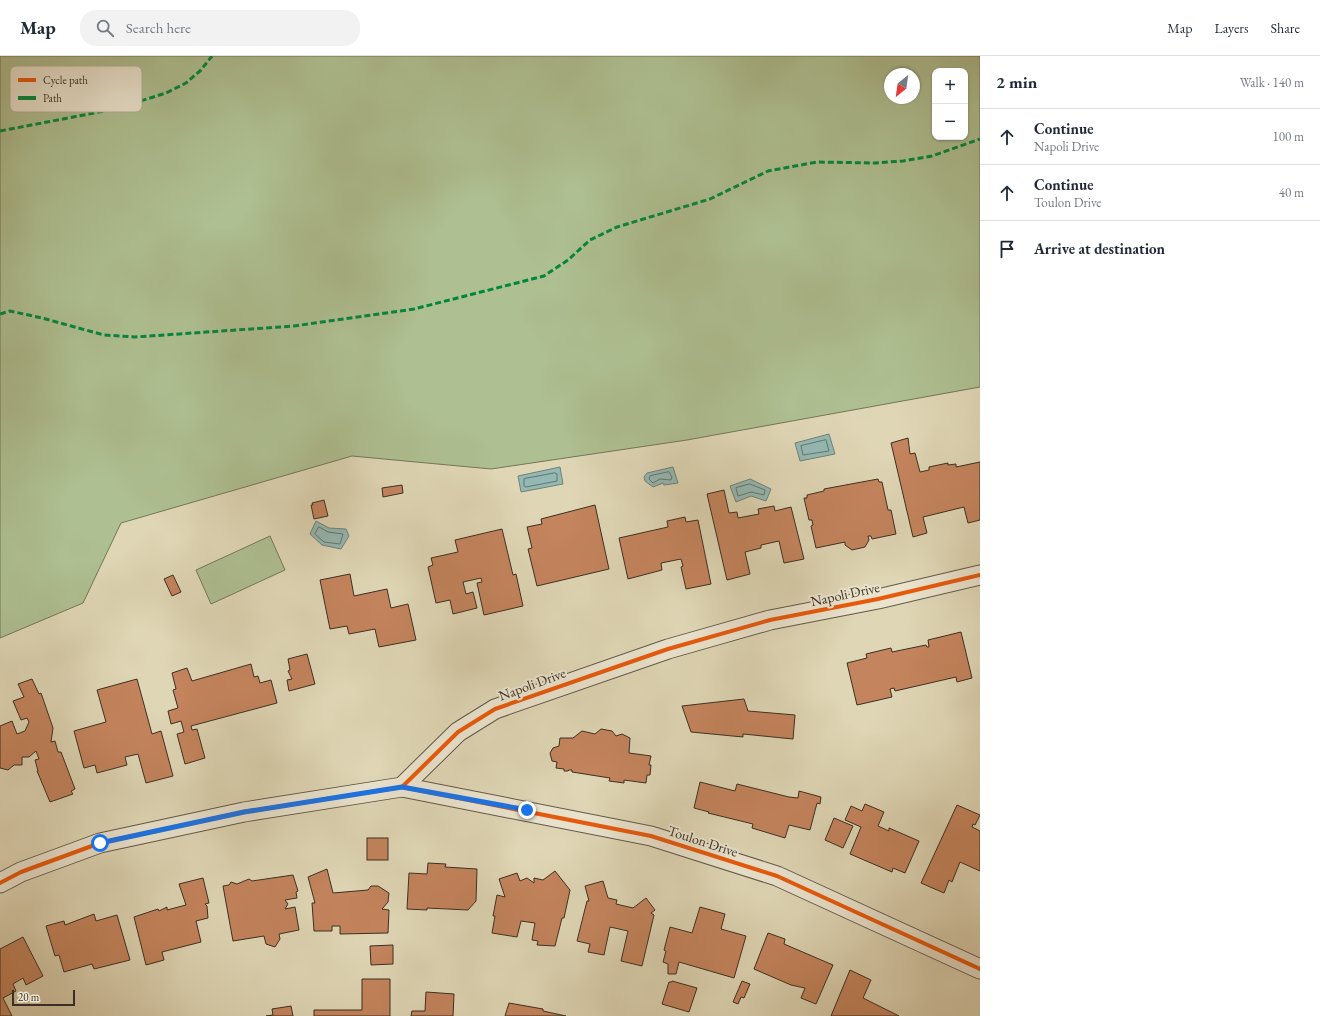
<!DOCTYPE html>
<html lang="en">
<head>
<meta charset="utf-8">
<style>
  :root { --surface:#fff; --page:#f2f2f3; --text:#1f2937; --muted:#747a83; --line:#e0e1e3 }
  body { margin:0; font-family:"EB Garamond",serif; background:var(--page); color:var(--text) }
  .controls { position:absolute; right:12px; top:12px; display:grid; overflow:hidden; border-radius:8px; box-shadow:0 1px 3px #0004 }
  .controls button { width:36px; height:36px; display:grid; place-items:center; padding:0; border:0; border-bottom:1px solid var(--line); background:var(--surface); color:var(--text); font:20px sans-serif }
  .compass { position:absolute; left:884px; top:12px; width:36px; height:36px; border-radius:50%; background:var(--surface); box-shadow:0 1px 3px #0004; rotate:209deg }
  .scale { position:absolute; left:12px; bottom:10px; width:63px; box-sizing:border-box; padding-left:4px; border:2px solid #3b2f23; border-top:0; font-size:11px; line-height:14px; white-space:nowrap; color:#3b2f23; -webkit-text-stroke:3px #eae4cf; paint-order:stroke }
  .stop { position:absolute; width:12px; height:12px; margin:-9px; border:3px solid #1a73e8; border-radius:50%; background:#fff }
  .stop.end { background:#1a73e8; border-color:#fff; box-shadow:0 1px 4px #0008 }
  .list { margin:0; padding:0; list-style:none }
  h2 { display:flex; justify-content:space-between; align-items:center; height:52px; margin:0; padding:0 16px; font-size:17px }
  h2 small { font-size:13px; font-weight:400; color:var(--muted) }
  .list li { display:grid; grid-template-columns:26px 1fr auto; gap:12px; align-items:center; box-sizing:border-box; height:56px; padding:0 16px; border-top:1px solid var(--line) }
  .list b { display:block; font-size:15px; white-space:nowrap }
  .list p { margin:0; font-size:13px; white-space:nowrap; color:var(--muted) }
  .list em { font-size:13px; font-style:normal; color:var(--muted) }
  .icon { flex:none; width:22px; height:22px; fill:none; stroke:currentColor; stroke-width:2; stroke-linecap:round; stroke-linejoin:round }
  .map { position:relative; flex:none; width:980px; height:960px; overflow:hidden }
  header { display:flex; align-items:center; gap:24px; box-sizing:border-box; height:56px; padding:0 20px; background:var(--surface); border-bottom:1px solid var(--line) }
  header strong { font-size:19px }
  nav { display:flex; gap:22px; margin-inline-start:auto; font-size:14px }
  .search { width:280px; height:36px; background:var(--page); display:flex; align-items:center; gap:10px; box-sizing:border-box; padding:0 14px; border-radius:16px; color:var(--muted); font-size:15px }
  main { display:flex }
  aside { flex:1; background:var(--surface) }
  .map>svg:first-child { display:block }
  .green { fill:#aebf91; stroke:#74775a; fill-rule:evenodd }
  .water { fill:#94b8b3; stroke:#708179 }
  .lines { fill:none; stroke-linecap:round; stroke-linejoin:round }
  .shore { stroke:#68746b; stroke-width:1 }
  .building { fill:#c4845d; stroke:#3b2f23 }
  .minor-casing { stroke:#645948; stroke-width:21 }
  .minor { stroke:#eae4cf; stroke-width:19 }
  .quiet { stroke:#00873e; stroke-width:3; stroke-dasharray:6 3; stroke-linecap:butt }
  .cycleway-casing { stroke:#eae4cf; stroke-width:6 }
  .cycleway { stroke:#e8590c; stroke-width:4 }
  .route { stroke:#1a73e8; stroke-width:5 }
  .labels { text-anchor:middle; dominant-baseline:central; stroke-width:4; stroke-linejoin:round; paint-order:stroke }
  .street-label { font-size:14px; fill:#3b2f23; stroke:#eae4cf }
  .key { fill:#eae4cf; stroke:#b6ae9b; stroke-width:1 }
  .key-label { font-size:11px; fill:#3b2f23 }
</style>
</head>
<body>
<header>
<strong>Map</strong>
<div class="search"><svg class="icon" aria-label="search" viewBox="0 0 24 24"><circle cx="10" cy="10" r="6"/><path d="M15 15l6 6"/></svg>Search here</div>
<nav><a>Map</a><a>Layers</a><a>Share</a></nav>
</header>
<main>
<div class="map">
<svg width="980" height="960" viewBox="0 0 980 960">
  <rect width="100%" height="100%" fill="#dfd6b5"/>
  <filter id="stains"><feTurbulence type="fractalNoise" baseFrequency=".005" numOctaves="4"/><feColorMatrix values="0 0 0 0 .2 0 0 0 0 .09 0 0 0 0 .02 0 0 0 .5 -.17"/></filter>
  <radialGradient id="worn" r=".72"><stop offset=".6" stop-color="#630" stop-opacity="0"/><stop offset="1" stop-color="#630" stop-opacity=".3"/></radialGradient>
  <!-- green -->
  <g class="green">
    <path d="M0,0H980V331L687,384L491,413L352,400L121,467L83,547L0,582ZM935,15H965V81H935ZM890,18H914V42H890Z"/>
    <polygon points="270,480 285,514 211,548 196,514"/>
  </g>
  <!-- water -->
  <g class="water">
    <polygon points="829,378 835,398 800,405 795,387"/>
    <polygon points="560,411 563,428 521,436 518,420"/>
    <polygon points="673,411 678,427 664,429 663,427 653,431 645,425 644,421 647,417"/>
    <polygon points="750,423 771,433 766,445 751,440 736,446 730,430"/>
    <polygon points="316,465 329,472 346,473 349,480 341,493 322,489 310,478"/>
  </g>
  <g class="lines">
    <!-- shore -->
    <g class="shore">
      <polygon points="826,384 829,395 803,399 801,390"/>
      <polygon points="669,416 672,421 671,424 660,423 653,427 649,423 650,420"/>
      <polygon points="555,417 557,418 557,425 526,431 524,430 524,423"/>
      <polygon points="750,428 765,434 764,439 751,436 738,440 736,432"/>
      <polygon points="319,471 328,476 343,478 340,488 324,486 315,478"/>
    </g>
  </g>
  <!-- building -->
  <g class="building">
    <polygon points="908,382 910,398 915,397 920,416 929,414 929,411 948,407 948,409 956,408 956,411 980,406 980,464 968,467 964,451 923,461 927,477 913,481 891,387"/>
    <polygon points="878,423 879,426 882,426 888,454 891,454 896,478 872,483 871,480 868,480 869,484 865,491 852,494 845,489 845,486 816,492 811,470 813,469 812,464 809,464 804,442 807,442 807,439 824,435 824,433"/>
    <polygon points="402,429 403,437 383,441 382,432"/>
    <polygon points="724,434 729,457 737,456 738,462 759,458 758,453 774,450 775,455 791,451 804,503 784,507 779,485 761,489 761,492 745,496 750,518 727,524 707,438"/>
    <polygon points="324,444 328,460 314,463 311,449 313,449 312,447"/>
    <polygon points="595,449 609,513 537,530 528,493 532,492 527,471 542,468 541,463"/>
    <polygon points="685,461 686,466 698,464 711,528 686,533 681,511 683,510 681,503 661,507 662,514 628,523 619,482 668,471 667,465"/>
    <polygon points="502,473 513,519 516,518 523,550 484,559 477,527 482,526 481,522 463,526 466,538 473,536 477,552 453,558 450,544 436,547 428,511 433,509 431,502 458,496 455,484"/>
    <polygon points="350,518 354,540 387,533 391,552 408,548 416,584 379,591 375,573 349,578 347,570 330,573 320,524"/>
    <polygon points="173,519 181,536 172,540 164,523"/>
    <polygon points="961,576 972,622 957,626 956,621 895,635 894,632 890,633 892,641 857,649 847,607 867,602 866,598 891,592 892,596 926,589 927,591 929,591 928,584"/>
    <polygon points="307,598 315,628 289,635 287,624 292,623 288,615 290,614 288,603"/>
    <polygon points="251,608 254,621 258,620 260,627 271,624 277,647 191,670 192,674 197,673 205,702 185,708 177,678 184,676 181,665 171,668 168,655 178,652 173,634 176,633 172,617 187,612 192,625"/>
    <polygon points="32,623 39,638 41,637 53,672 51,686 55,685 58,696 61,696 75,733 71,735 73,738 50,746 37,715 38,715 35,704 39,703 36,695 29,701 22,701 22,709 14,709 8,714 0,712 0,670 12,665 17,678 25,675 29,666 27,662 21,664 13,645 24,641 18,628"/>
    <polygon points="137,623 152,678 161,675 173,720 146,727 138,698 125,701 127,709 97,717 95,709 84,712 74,675 106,666 97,634"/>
    <polygon points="744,643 748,655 795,659 793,683 743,678 743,681 691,676 682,650"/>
    <polygon points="601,673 612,675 616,680 622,678 630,682 629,697 651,700 649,709 651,709 650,719 647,719 646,727 624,724 624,727 609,725 610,722 572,716 572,714 569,714 568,715 564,715 564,713 556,712 557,706 552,705 550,697 553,692 559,690 560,682 573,682 582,675 595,678"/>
    <polygon points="700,726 735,735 737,728 789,741 798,742 799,735 821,741 820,748 817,747 810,774 789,769 785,782 752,772 753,768 708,757 709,756 694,752"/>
    <polygon points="865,748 884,756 878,770 889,775 889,772 919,785 905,817 893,812 892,816 850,798 861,771 845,764 851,750 862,755"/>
    <polygon points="957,749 980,759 975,769 973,768 972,771 980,775 980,815 960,806 952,826 949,824 944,837 921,827"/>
    <polygon points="834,762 853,770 843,792 825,784"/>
    <rect x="367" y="782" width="21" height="22"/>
    <polygon points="428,807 446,808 445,811 477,813 476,845 468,854 427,852 427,854 407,853 409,817 427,818"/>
    <polygon points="327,813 333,837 368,834 371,830 378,830 389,837 388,846 382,853 389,854 388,877 340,878 340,870 332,870 332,875 314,875 312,847 315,847 308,821"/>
    <polygon points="555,815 570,834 564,862 562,862 555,890 537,889 538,885 532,884 535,867 521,865 517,881 492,877 495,860 493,860 497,839 505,841 499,823 517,817 520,825 527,822 534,827 534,822 543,824"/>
    <polygon points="293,819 298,835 296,836 297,842 285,844 288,848 285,853 295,851 299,874 279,878 280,883 275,891 266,888 264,880 233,885 223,830 229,829 231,826 237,828 249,823 252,825"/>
    <polygon points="203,822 209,847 205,848 207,850 208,862 196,865 201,886 162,896 164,904 146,909 134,861 158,853 159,855 167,851 167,854 186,849 179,828"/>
    <polygon points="603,825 608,842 617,844 616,848 633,852 646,842 655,854 651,857 654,859 642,910 621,905 628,875 610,871 604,899 588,896 590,888 577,885 587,845 589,845 585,830"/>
    <polygon points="700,851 725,858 721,873 746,880 734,922 679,906 676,918 668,918 668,908 663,906 666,895 664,894 670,871 692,877"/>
    <polygon points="94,858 96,865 117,859 130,904 94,913 92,908 64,916 59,899 55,900 46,870 64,865 65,869"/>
    <polygon points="768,877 785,883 784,888 833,909 816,948 801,942 805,932 791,929 754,913"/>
    <polygon points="23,881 43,920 26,929 23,922 13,928 16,935 3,942 12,960 0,960 0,893"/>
    <polygon points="393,889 393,908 371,909 370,890"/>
    <polygon points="850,914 871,924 863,942 899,960 831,960"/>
    <polygon points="362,923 390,923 390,960 314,960 314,954 362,954"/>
    <polygon points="672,925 697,932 689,956 662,948 669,926 672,926"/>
    <polygon points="742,925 750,928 744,942 741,941 738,948 733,946"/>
    <polygon points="426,936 454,938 453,960 411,960 412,955 425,955"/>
    <polygon points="509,947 543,953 543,955 566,960 505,960"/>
    <polygon points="291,950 293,960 266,960 273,959 272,953"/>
  </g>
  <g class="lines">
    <!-- minor casing -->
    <g class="minor-casing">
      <g id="minor">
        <polyline points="402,731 651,780 777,820 980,913"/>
        <polyline points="0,827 21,816 100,787 244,756 402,731 458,676 495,653 668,593 770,564 878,543 980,519"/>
      </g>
    </g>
    <!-- minor -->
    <use href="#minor" class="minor"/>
    <!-- quiet -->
    <g class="quiet">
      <polyline points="0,75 115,53 166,37 186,27 201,14 212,0"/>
      <polyline points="0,258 10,255 42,262 104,279 135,281 294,270 414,253 544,220 568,204 590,184 617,171 710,143 768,115 817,106 875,107 903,105 932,100 980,83"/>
    </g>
    <!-- cycleway casing -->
    <g class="cycleway-casing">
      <g id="cycleway">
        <polyline points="402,731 651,780 777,820 980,913"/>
        <polyline points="0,827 21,816 100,787 244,756 402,731 458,676 495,653 668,593 770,564 878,543 980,519"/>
      </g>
    </g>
    <!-- cycleway -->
    <use href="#cycleway" class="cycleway"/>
  </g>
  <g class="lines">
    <!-- route -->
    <polyline class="route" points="100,787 244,756 402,731 527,754"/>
  </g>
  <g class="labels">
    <!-- street labels -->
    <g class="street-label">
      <text transform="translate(845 538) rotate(-12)">Napoli Drive</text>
      <text transform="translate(532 628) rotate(-20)">Napoli Drive</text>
      <text transform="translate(703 785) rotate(18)">Toulon Drive</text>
    </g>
  </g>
  <!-- legend -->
  <rect x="10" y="10" width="132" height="46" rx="6" class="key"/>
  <rect x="18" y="22" width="18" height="4" fill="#e8590c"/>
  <rect x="18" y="40" width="18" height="4" fill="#00873e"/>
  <g class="key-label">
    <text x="43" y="28">Cycle path</text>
    <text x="43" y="46">Path</text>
  </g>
  <rect width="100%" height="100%" filter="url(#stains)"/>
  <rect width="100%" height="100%" fill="url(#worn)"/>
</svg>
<div class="controls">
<button>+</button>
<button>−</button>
</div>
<svg class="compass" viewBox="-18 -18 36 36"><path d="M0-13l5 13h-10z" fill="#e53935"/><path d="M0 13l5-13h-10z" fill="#747a83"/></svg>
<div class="scale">20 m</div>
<div class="stop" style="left:100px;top:787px"></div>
<div class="stop end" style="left:527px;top:754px"></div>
</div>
<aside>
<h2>2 min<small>Walk · 140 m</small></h2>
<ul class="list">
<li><svg class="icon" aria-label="ahead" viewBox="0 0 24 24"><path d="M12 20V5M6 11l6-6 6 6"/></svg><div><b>Continue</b><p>Napoli Drive</p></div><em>100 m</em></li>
<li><svg class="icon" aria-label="ahead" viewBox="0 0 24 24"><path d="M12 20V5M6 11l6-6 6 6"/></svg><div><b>Continue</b><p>Toulon Drive</p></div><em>40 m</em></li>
<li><svg class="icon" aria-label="arrive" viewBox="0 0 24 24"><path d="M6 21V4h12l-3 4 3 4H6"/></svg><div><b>Arrive at destination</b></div></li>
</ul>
</aside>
</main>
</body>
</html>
